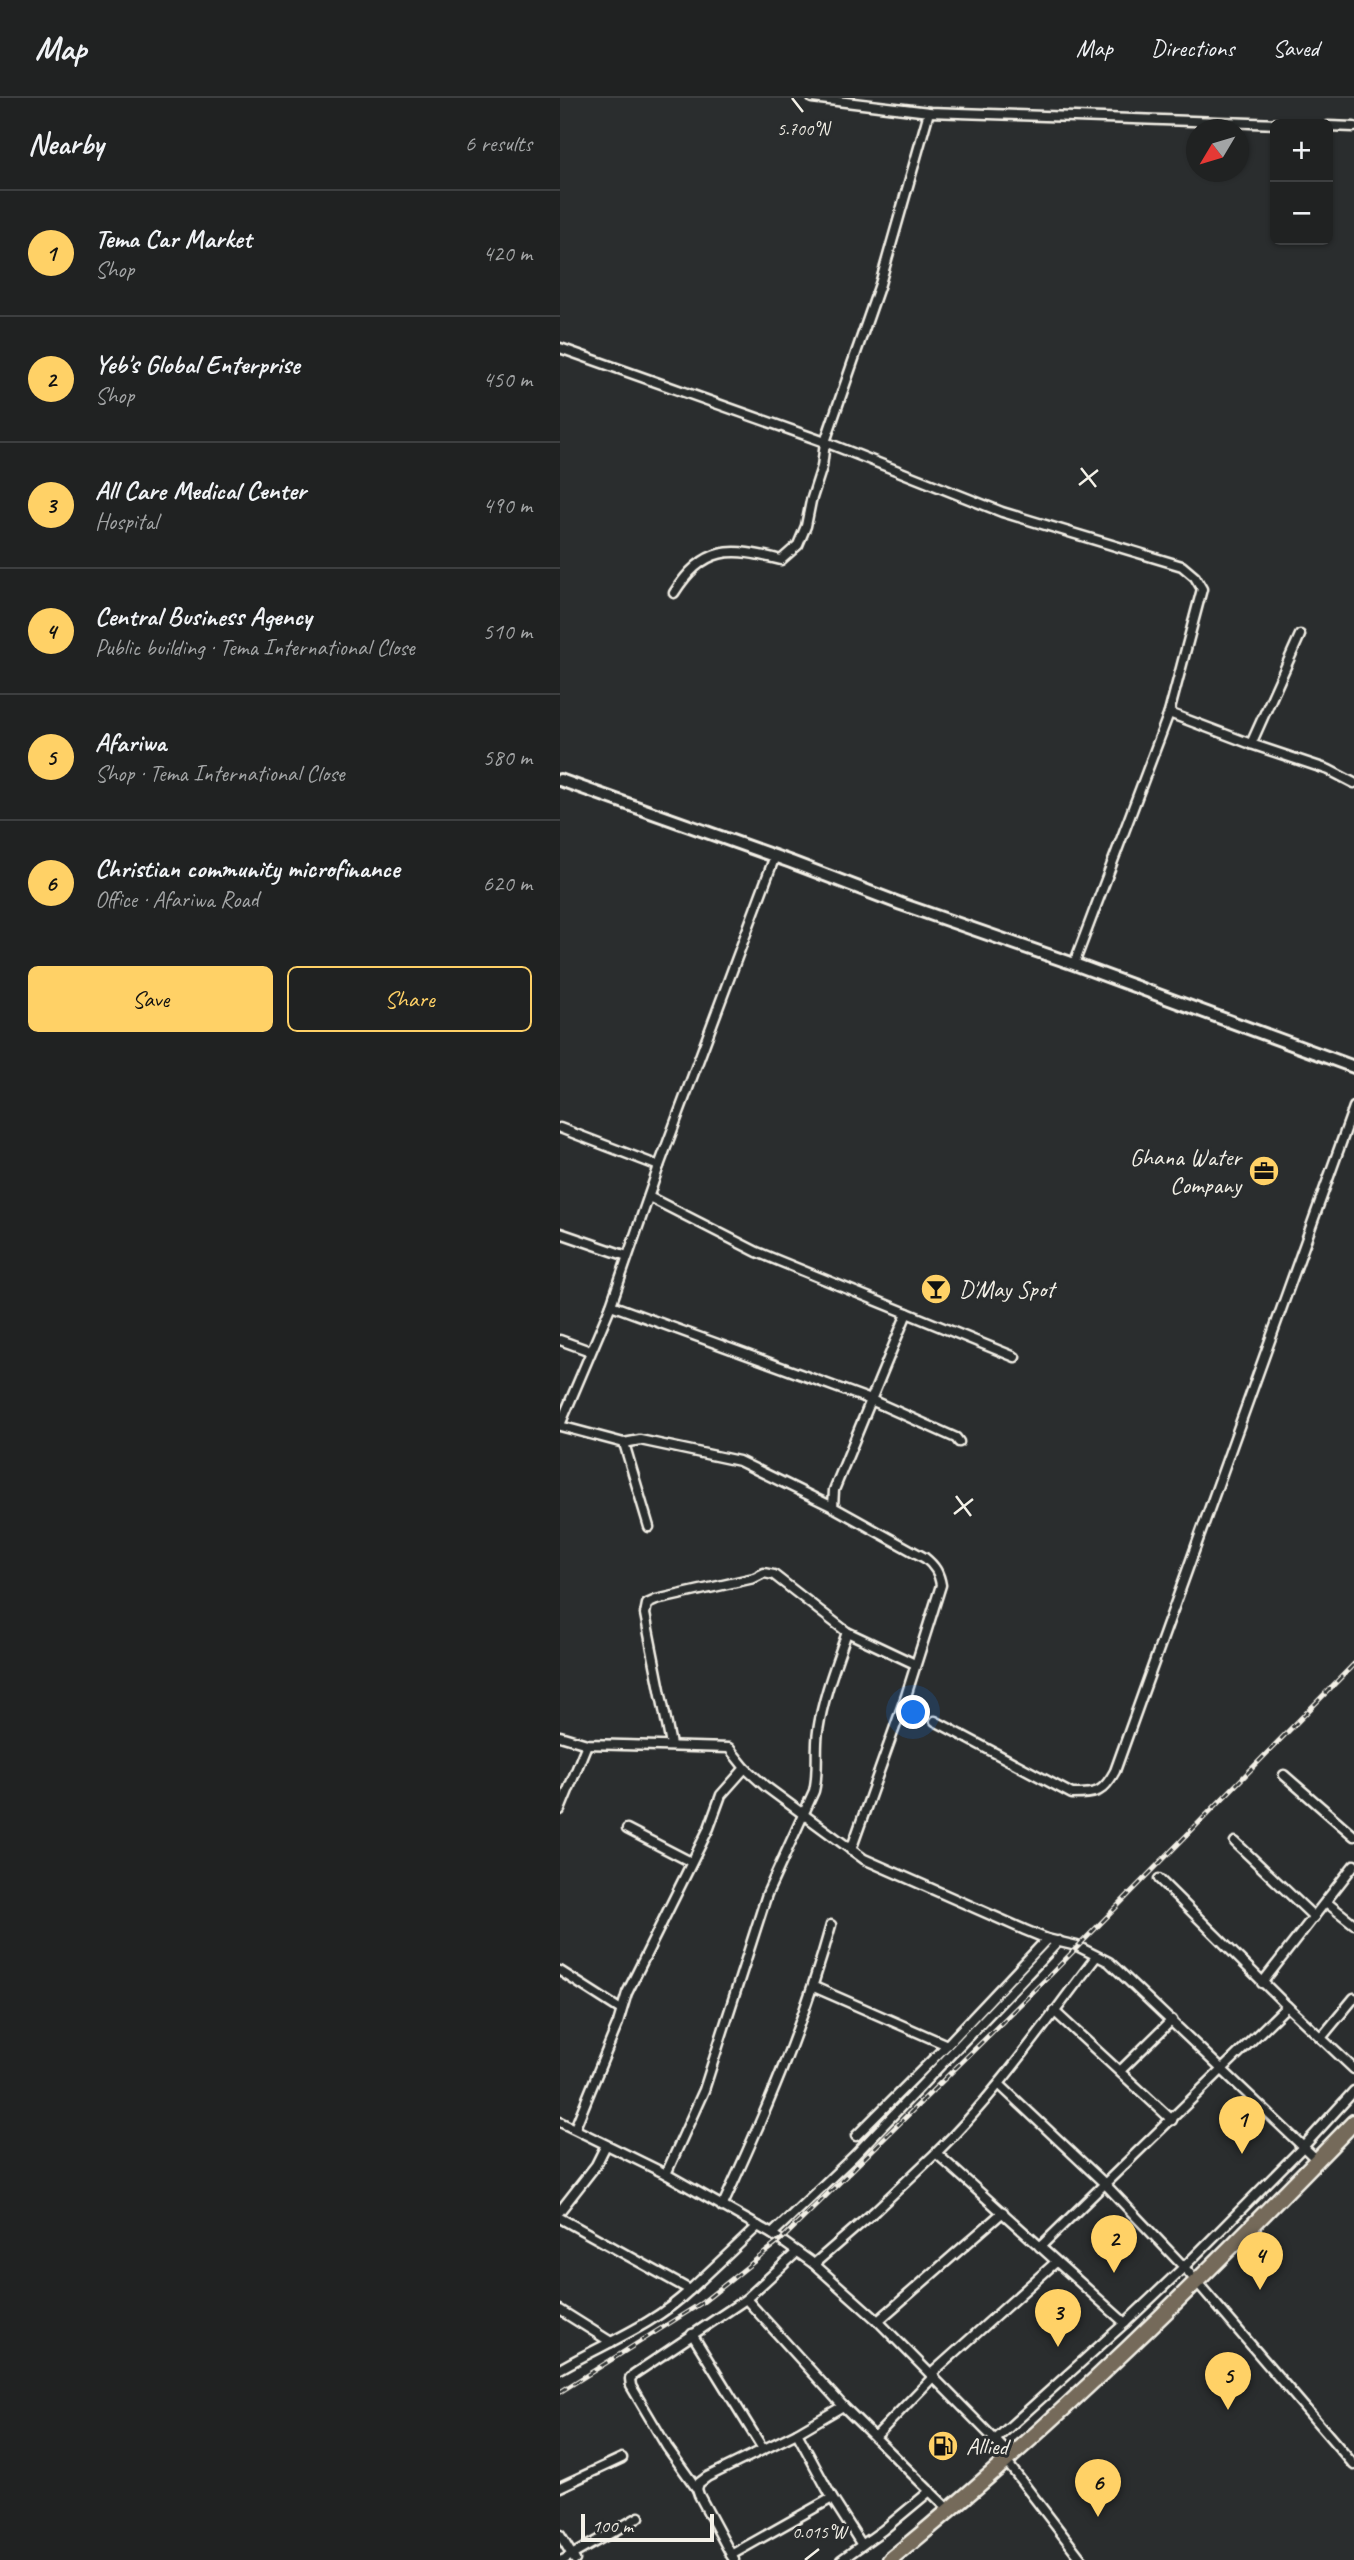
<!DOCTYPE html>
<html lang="en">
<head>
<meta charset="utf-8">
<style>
  :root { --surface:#202222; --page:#282a2a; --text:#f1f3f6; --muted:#a2a4a5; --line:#3d3f40; --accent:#ffd166 }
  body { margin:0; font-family:Caveat,sans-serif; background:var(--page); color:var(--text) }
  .controls { position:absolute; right:21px; top:21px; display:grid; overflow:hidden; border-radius:10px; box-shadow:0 2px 5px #0004 }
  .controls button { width:63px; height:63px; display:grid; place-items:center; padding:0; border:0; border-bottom:2px solid var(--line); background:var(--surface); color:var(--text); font:35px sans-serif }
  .compass { position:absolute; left:626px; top:21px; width:63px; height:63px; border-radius:50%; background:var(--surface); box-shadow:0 2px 5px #0004; rotate:232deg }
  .scale { position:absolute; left:21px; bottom:18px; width:133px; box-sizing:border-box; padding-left:7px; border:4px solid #f4f1e8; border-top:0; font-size:19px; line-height:24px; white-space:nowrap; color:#f4f1e8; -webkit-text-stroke:5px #2a2d2e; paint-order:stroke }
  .you { position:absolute; left:354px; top:1615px; width:24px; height:24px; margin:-18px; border:5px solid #fff; border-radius:50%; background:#1a73e8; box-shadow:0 0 0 10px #1a73e833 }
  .badge { display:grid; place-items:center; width:46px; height:46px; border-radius:50%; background:var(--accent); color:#111; font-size:23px; font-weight:700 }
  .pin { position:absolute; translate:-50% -58px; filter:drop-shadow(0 2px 4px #0008) }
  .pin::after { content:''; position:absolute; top:37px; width:24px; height:21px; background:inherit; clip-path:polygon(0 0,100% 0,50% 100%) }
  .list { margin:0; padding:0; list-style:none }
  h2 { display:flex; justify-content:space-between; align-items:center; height:91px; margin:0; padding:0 28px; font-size:30px }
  h2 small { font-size:23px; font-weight:400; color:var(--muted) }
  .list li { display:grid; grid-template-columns:46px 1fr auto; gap:21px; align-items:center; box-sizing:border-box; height:126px; padding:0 28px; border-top:2px solid var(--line) }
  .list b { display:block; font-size:26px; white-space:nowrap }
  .list p { margin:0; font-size:23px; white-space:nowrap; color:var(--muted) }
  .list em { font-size:23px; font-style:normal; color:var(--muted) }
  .actions { display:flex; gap:14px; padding:21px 28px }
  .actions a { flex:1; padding:16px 0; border:2px solid var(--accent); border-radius:10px; text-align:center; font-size:24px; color:var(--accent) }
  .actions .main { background:var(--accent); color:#111 }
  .map { position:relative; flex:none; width:794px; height:2462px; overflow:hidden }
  header { display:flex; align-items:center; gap:42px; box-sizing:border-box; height:98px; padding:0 35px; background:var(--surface); border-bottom:2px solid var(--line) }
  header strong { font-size:33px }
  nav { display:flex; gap:38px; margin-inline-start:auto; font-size:24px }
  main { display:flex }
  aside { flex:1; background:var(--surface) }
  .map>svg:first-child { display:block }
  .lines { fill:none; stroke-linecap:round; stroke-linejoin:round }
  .street-casing { stroke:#f4f1e8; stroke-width:13 }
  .secondary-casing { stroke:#f4f1e8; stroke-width:16 }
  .highway-casing { stroke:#f4f1e8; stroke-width:19 }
  .street { stroke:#2a2d2e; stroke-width:8 }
  .secondary { stroke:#2a2d2e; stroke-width:10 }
  .highway { stroke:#746a5a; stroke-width:14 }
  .rail-casing { stroke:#f4f1e8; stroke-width:5 }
  .rail { stroke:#2a2d2e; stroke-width:2.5; stroke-dasharray:8; stroke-linecap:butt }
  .ticks { fill:none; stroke:#f4f1e8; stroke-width:2.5 }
  .labels { text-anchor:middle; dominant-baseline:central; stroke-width:6; stroke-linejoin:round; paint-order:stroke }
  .poi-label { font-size:24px; fill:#f4f1e8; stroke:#2a2d2e; text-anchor:start }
  .ticks-label { font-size:18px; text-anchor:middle; fill:#f4f1e8; stroke:#2a2d2e; stroke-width:6; stroke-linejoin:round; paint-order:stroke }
</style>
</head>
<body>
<header>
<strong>Map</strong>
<nav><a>Map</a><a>Directions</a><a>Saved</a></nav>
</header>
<main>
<aside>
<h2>Nearby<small>6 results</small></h2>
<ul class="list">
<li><span class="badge">1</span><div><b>Tema Car Market</b><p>Shop</p></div><em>420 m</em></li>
<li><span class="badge">2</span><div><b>Yeb's Global Enterprise</b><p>Shop</p></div><em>450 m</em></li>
<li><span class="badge">3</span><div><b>All Care Medical Center</b><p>Hospital</p></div><em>490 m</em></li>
<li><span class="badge">4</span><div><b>Central Business Agency</b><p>Public building · Tema International Close</p></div><em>510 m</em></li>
<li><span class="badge">5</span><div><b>Afariwa</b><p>Shop · Tema International Close</p></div><em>580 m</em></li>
<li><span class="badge">6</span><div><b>Christian community microfinance</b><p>Office · Afariwa Road</p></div><em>620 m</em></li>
</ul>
<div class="actions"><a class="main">Save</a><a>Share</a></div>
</aside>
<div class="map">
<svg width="794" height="2462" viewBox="0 0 794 2462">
  <rect width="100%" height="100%" fill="#2a2d2e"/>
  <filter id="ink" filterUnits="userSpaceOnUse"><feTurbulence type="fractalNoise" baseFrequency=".0143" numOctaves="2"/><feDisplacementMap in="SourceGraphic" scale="14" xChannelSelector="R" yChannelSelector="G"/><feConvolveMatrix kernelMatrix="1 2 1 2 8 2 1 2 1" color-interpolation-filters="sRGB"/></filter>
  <g filter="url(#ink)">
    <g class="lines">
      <!-- street casing -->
      <g class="street-casing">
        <g id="street">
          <polyline points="252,0 369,14 721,26"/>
          <polyline points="768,28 794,29"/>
          <polyline points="0,250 265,344 442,414 622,468 635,479 642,491 609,615 514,866"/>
          <path d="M114,495C144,447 171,449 221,462L238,447L246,428L251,403L262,369L265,344L320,186L369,14"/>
          <polyline points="609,615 691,646 769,672 794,685"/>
          <polyline points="691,646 740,537"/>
          <polyline points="0,1030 99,1068"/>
          <polyline points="89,1099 197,1154 455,1259"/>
          <polyline points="0,1135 67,1158"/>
          <polyline points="51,1207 311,1302 347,1215"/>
          <polyline points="0,1242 30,1253"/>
          <polyline points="0,1327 51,1207 99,1068 215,758"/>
          <polyline points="0,1328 64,1345 80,1342 179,1363 273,1409 274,1392 311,1302 396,1340 399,1344"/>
          <polyline points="64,1345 89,1429"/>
          <path d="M273,1409L365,1460C375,1468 379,1475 381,1487L346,1598L291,1752"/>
          <path d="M375,1623L512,1696C537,1696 543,1695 555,1673L794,1009"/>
          <polyline points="0,1638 27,1646 169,1650 185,1670 205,1688 304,1761 465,1832 487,1841 517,1848 549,1864 757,2062"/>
          <polyline points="111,1647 85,1516 87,1506 96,1502 194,1480 204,1475 214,1477 287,1534 355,1566"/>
          <polyline points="724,1677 794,1738"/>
          <polyline points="0,1712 27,1646"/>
          <polyline points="67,1731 131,1764"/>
          <polyline points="675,1744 754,1819"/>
          <polyline points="599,1781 727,1908"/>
          <polyline points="766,1804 794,1826"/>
          <polyline points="0,1873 61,1912"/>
          <polyline points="702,1885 794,1767"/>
          <polyline points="254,1889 387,1947"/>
          <polyline points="494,1913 612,2022"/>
          <polyline points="761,1940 794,1900"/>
          <polyline points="560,1973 612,1922"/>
          <polyline points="439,1986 545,2086 624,2169 565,2225"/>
          <polyline points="794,1993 743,2049 624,2169 794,2367"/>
          <polyline points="0,2024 106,2076 212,2136 254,2166 318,2223 451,2358"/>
          <polyline points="15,2030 58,1925 67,1895 149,1730 161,1697 185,1670"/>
          <polyline points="296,2038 387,1947 487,1841"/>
          <path d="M376,2055C437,1996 485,1925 536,1859"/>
          <path d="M106,2076L144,1992L207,1796L254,1693C259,1673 255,1653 258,1633C263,1599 276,1566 287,1534"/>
          <path d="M162,2109C206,2014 243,1928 271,1827"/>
          <polyline points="0,2113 36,2067 46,2047"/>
          <polyline points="0,2120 130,2192 198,2128"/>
          <polyline points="212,2136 294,2058 499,1843"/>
          <polyline points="480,2149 727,1908 794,1971"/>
          <polyline points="254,2166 315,2113 376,2055 565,2225 435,2342"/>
          <polyline points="186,2201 283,2308 389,2412"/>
          <polyline points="0,2212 51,2244"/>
          <polyline points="318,2223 443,2114"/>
          <polyline points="132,2236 203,2351"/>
          <path d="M0,2271C43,2246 94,2227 130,2192"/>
          <polyline points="371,2276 496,2164"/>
          <polyline points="237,2335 272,2400 302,2447"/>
          <polyline points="315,2339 374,2278"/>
          <polyline points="446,2363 522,2462"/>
          <polyline points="0,2389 62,2360"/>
          <polyline points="137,2391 107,2349 71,2288 70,2281 74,2276 186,2201 237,2154"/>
          <polyline points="0,2437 15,2462"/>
          <polyline points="171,2457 272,2400"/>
          <polyline points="3,2462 79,2419"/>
          <polyline points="174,2462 139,2397 137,2391 139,2385 147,2379 237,2335 283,2308"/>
          <polyline points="281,2462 323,2432 370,2393"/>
        </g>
      </g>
      <!-- secondary casing -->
      <g class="secondary-casing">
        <polyline id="secondary" points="0,682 231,764 341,806 514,866 794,969"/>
      </g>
      <!-- highway casing -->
      <g class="highway-casing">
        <path id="highway" d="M330,2462C495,2327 646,2177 794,2024"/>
      </g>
      <!-- street -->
      <use href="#street" class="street"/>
      <!-- secondary -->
      <use href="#secondary" class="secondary"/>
      <!-- highway -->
      <use href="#highway" class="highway"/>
      <!-- rail casing -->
      <g class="rail-casing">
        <polyline id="rail" points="0,2294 143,2204 221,2142 492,1875 794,1566"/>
      </g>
      <!-- rail -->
      <use href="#rail" class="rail"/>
    </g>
  </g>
  <!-- ticks -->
  <path class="ticks" d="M232,0L243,14M521,370L536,389M519,387L538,372M396,1398L411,1418M394,1416L413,1401M245,2462L259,2451"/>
  <!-- icons -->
  <defs>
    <g id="office-disc" transform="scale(1.575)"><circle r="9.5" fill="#ffd166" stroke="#2a2d2e"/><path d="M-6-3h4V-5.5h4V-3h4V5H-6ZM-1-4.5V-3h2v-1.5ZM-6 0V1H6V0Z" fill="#111"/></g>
    <g id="bar-disc" transform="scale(1.575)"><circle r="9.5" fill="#ffd166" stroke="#2a2d2e"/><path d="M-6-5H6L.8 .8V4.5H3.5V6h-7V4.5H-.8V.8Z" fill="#111"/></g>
    <g id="fuel-disc" transform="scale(1.575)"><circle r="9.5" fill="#ffd166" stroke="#2a2d2e"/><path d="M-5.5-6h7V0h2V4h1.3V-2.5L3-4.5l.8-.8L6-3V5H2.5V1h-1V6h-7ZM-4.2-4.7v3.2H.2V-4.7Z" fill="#111"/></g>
  </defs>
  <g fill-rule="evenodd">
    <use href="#office-disc" x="704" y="1073"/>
    <use href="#bar-disc" x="376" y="1191"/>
    <use href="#fuel-disc" x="383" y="2348"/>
  </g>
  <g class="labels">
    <!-- poi labels -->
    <g class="poi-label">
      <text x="681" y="1059" text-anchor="end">Ghana Water<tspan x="681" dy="28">Company</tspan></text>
      <text x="399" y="1191">D'May Spot</text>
      <text x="406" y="2348">Allied</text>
    </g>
  </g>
  <g class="ticks-label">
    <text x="243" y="37">5.700°N</text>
    <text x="259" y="2440">0.015°W</text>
  </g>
</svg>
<div class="controls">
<button>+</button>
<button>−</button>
</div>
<svg class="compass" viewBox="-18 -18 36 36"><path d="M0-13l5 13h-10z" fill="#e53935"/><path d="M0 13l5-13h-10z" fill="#a2a4a5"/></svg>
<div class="scale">100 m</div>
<div class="you"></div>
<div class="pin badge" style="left:682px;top:2056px">1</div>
<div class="pin badge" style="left:554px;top:2175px">2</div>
<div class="pin badge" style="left:498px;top:2249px">3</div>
<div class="pin badge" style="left:700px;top:2192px">4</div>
<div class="pin badge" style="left:668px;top:2312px">5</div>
<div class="pin badge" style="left:538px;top:2419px">6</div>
</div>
</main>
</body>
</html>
